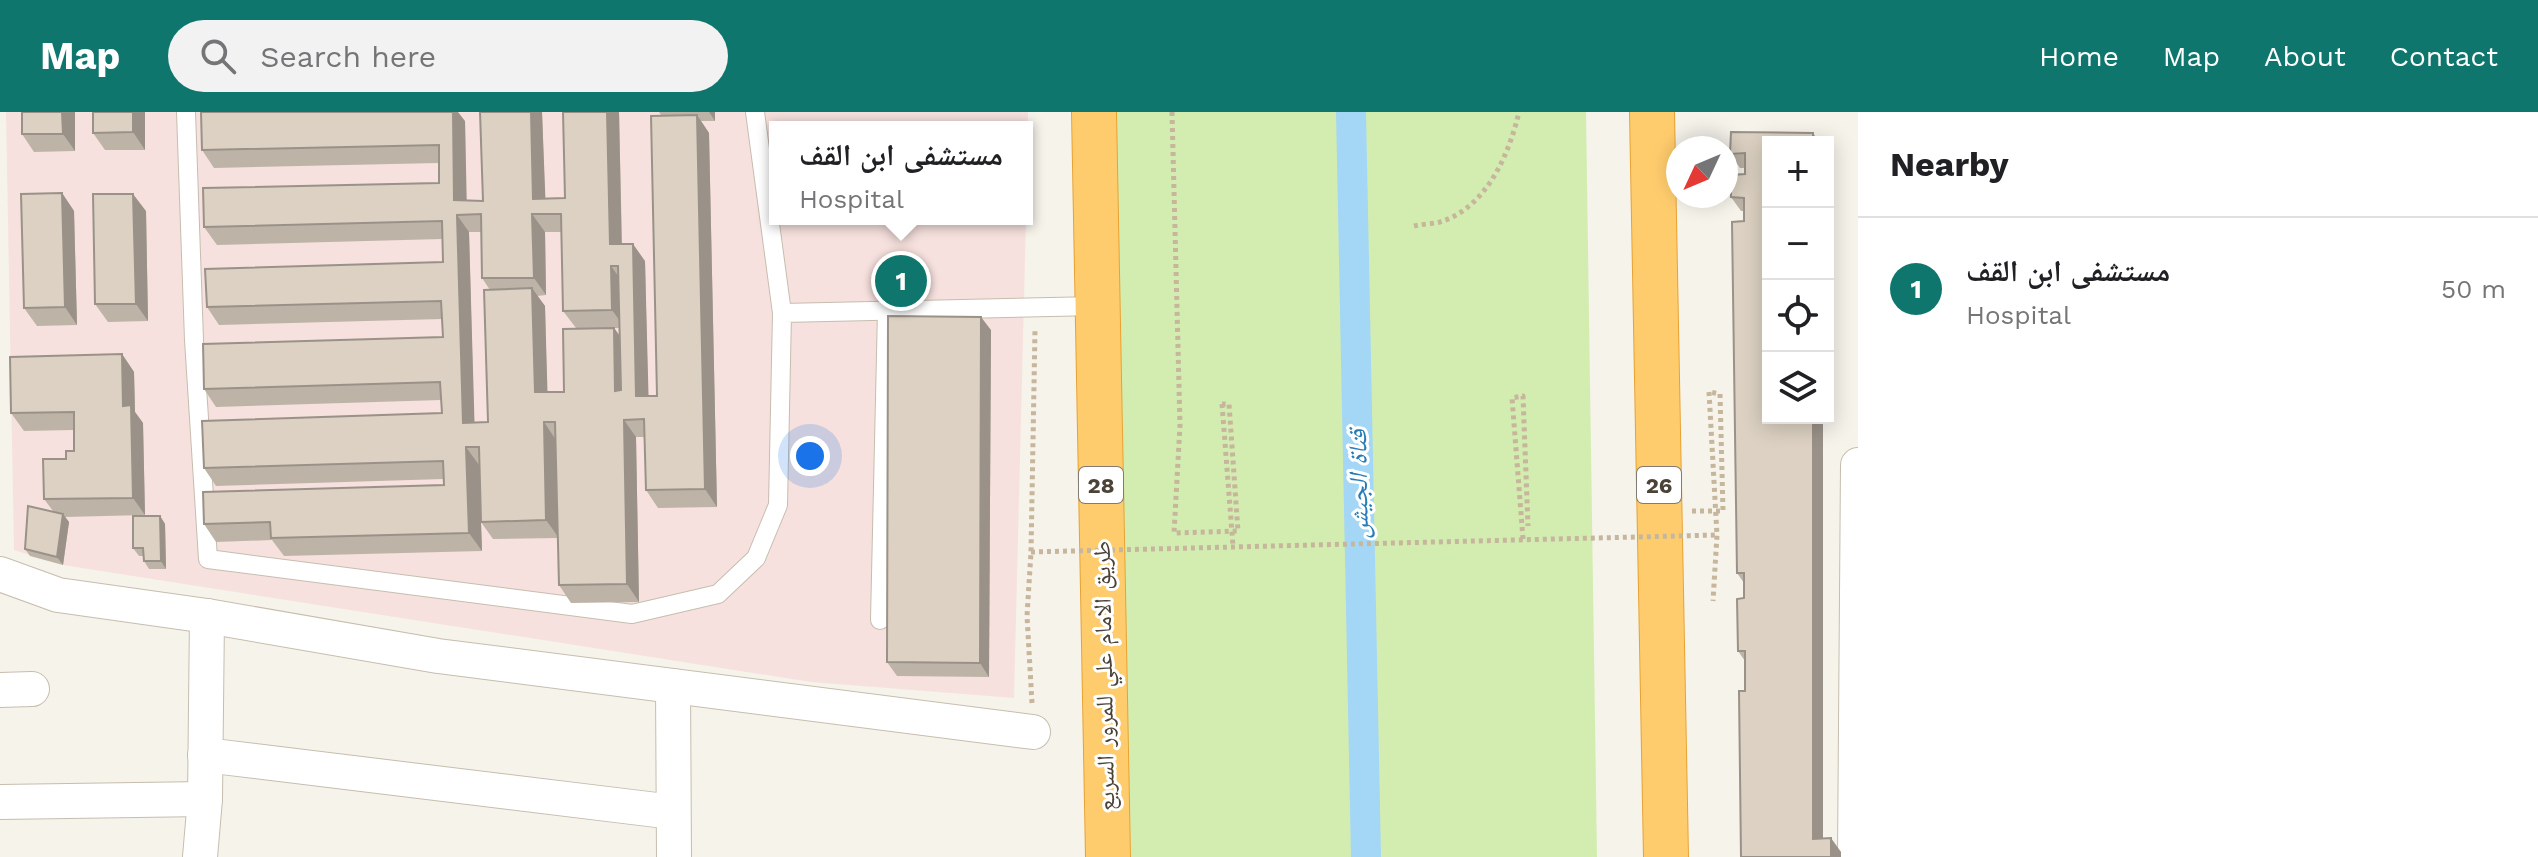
<!DOCTYPE html>
<html lang="en">
<head>
<meta charset="utf-8">
<style>
  :root { --surface:#fff; --page:#f2f2f2; --text:#202124; --muted:#757577; --line:#e0e0e0; --accent:#0f766e }
  body { margin:0; font-family:"Work Sans","Noto Naskh Arabic",sans-serif; background:var(--page); color:var(--text) }
  .controls { position:absolute; right:24px; top:24px; display:grid; overflow:hidden; border-radius:0px; box-shadow:0 4px 20px #0003 }
  .controls button { width:72px; height:72px; display:grid; place-items:center; padding:0; border:0; border-bottom:2px solid var(--line); background:var(--surface); color:var(--text); font:40px sans-serif }
  .compass { position:absolute; left:1666px; top:24px; width:72px; height:72px; border-radius:50%; background:var(--surface); box-shadow:0 4px 20px #0003; rotate:226deg }
  .you { position:absolute; left:810px; top:344px; width:28px; height:28px; margin:-20px; border:6px solid #fff; border-radius:50%; background:#1a73e8; box-shadow:0 0 0 12px #1a73e833 }
  .badge { display:grid; place-items:center; width:52px; height:52px; border-radius:50%; background:var(--accent); color:#fff; font-size:26px; font-weight:700 }
  .pin { position:absolute; translate:-50% -50%; border:4px solid #fff; box-shadow:0 2px 8px #0006 }
  .popup { position:absolute; left:769px; top:9px; width:264px; height:104px; box-sizing:border-box; display:grid; place-content:center; border-radius:0px; background:var(--surface); filter:drop-shadow(0 2px 6px #0005); font-size:26px; white-space:nowrap; color:var(--muted) }
  .popup b { font-size:30px; color:var(--text) }
  .popup::after { content:''; position:absolute; left:50%; top:100%; margin-left:-16px; border:16px solid transparent; border-top-color:var(--surface) }
  .list { margin:0; padding:0; list-style:none }
  h2 { display:flex; justify-content:space-between; align-items:center; height:104px; margin:0; padding:0 32px; font-size:34px }
  h2 small { font-size:26px; font-weight:400; color:var(--muted) }
  .list li { display:grid; grid-template-columns:52px 1fr auto; gap:24px; align-items:center; box-sizing:border-box; height:144px; padding:0 32px; border-top:2px solid var(--line) }
  .list b { display:block; font-size:30px; white-space:nowrap }
  .list p { margin:0; font-size:26px; white-space:nowrap; color:var(--muted) }
  .list em { font-size:26px; font-style:normal; color:var(--muted) }
  .icon { flex:none; width:44px; height:44px; fill:none; stroke:currentColor; stroke-width:2; stroke-linecap:round; stroke-linejoin:round }
  .map { position:relative; flex:none; width:1858px; height:745px; overflow:hidden }
  header { display:flex; align-items:center; gap:48px; box-sizing:border-box; height:112px; padding:0 40px; background:var(--accent); color:#fff }
  header strong { font-size:38px }
  nav { display:flex; gap:44px; margin-inline-start:auto; font-size:28px }
  .search { width:560px; height:72px; background:var(--page); display:flex; align-items:center; gap:20px; box-sizing:border-box; padding:0 28px; border-radius:44px; color:var(--muted); font-size:30px }
  main { display:flex }
  aside { flex:1; background:var(--surface) }
  .map>svg:first-child { display:block }
  .medical { fill:#f7e1de }
  .green { fill:#d3edb1 }
  .lines { fill:none; stroke-linecap:round; stroke-linejoin:round }
  .canal { stroke:#a4d6f6; stroke-width:30 }
  .lane-casing { stroke:#c6bdaf; stroke-width:20 }
  .street-casing { stroke:#c6bdaf; stroke-width:36 }
  .highway-casing { stroke:#e8a233; stroke-width:46 }
  .path { stroke:#c6b69c; stroke-width:5; stroke-dasharray:4 4; stroke-linecap:butt }
  .lane { stroke:#fff; stroke-width:18 }
  .street { stroke:#fff; stroke-width:34 }
  .highway { stroke:#ffcc6d; stroke-width:44 }
  .path-bridge { stroke:#c6b69c; stroke-width:5; stroke-dasharray:4 4; stroke-linecap:butt }
  .wall { fill:#bdb4a7; fill-rule:evenodd }
  .shaded-wall { fill:#9a9288 }
  .building { fill:#dcd1c2; stroke:#9a9288; stroke-width:2; fill-rule:evenodd }
  .labels { text-anchor:middle; dominant-baseline:central; stroke-width:6; stroke-linejoin:round; paint-order:stroke }
  .shield { fill:#fff; stroke:#817b74; stroke-width:2 }
  .shield-label { font-size:22px; font-weight:bold; fill:#4b4338 }
  .street-label { font-size:24px; fill:#4b4338; stroke:#fff }
  .water-label { font-size:26px; font-style:italic; fill:#277cb7; stroke:#fff }
</style>
</head>
<body>
<header>
<strong>Map</strong>
<div class="search"><svg class="icon" aria-label="search" viewBox="0 0 24 24"><circle cx="10" cy="10" r="6"/><path d="M15 15l6 6"/></svg>Search here</div>
<nav><a>Home</a><a>Map</a><a>About</a><a>Contact</a></nav>
</header>
<main>
<div class="map">
<svg width="1858" height="745" viewBox="0 0 1858 745">
  <rect width="100%" height="100%" fill="#f6f3eb"/>
  <!-- medical -->
  <polygon class="medical" points="6,0 1028,0 1027,49 1027,15 775,15 775,107 1026,107 1014,586 811,570 63,453 14,438"/>
  <!-- green -->
  <polygon class="green" points="1108,0 1586,0 1597,745 1122,745"/>
  <g class="lines">
    <!-- canal -->
    <polyline class="canal" points="1351,0 1366,745"/>
    <!-- lane casing -->
    <g class="lane-casing">
      <g id="lane">
        <polyline points="186,0 194,228 208,447 632,502 718,482 756,446 778,393 782,201 1097,194"/>
        <polyline points="755,0 782,201"/>
        <polyline points="880,508 887,198"/>
      </g>
    </g>
    <!-- street casing -->
    <g class="street-casing">
      <g id="street">
        <polyline points="0,462 58,483 207,504 438,544 1033,620"/>
        <polyline points="673,574 674,745"/>
        <polyline points="0,578 32,577"/>
        <polyline points="205,643 673,700"/>
        <polyline points="0,690 205,687"/>
        <polyline points="200,745 205,687 207,504"/>
        <polyline points="1855,745 1858,353"/>
      </g>
    </g>
    <!-- highway casing -->
    <g class="highway-casing">
      <g id="highway">
        <polyline points="1094,0 1108,745"/>
        <polyline points="1652,0 1666,745"/>
      </g>
    </g>
    <!-- path -->
    <g class="path">
      <polyline points="1172,0 1180,313 1174,421 1238,419 1229,292 1222,292"/>
      <path d="M1414,114C1422,112 1432,112 1440,110C1486,96 1509,43 1519,0"/>
      <polyline points="1692,399 1723,399 1720,282 1709,280"/>
      <polyline points="1523,427 1512,286 1523,284 1528,414"/>
      <polyline points="1032,591 1027,504 1031,440 1035,218"/>
    </g>
    <!-- lane -->
    <use href="#lane" class="lane"/>
    <!-- street -->
    <use href="#street" class="street"/>
    <!-- highway -->
    <use href="#highway" class="highway"/>
    <!-- path-bridge -->
    <g class="path-bridge">
      <polyline points="1709,280 1717,423 1713,489"/>
      <polyline points="1222,292 1233,434"/>
      <polyline points="1031,440 1717,423"/>
    </g>
  </g>
  <!-- wall -->
  <g class="wall">
    <polygon points="22,0 75,0 75,39 34,40 22,22"/>
    <polygon points="145,0 145,38 105,38 93,21"/>
    <path d="M480,0H542L545,87L565,86L563,0H619L622,132L645,149L648,284H657L661,3L659,0H715V9H701L709,21L717,395L658,396L646,378L645,325H636L639,490L571,491L559,473L558,426L493,427L481,410L479,353L482,439L284,444L272,428L216,430L204,412L444,373V367L216,374L204,356L442,301L441,288L216,295L204,277L443,225L442,207L219,213L207,195L443,150L442,127L217,133L204,115L439,71V51L214,56L202,38L465,9L466,88L483,89ZM469,120H481L482,166L490,178L488,310H474ZM545,120H562L563,199L576,216L564,280H547L545,194L537,184L546,183ZM614,216H619L620,224Z"/>
    <polygon points="1813,21 1768,306 1823,306 1823,726 1841,740 1741,745 1745,549 1738,539 1744,486 1744,471 1737,461 1744,99 1741,99 1731,85 1745,62 1745,56 1740,56 1730,42"/>
    <polygon points="62,81 74,99 77,213 37,214 24,196"/>
    <polygon points="146,99 148,209 108,210 95,192"/>
    <polygon points="991,218 989,565 897,564 887,550"/>
    <polygon points="122,242 134,260 135,300 143,311 145,403 65,405 69,410 63,453 30,444 25,437 53,399 44,387 66,347 74,339 74,318 24,319 11,301"/>
    <polygon points="160,404 165,412 166,457 149,457 144,449 144,444 139,444 133,436"/>
  </g>
  <!-- shaded-wall -->
  <g class="shaded-wall">
    <polygon points="62,0 75,0 75,39 63,22"/>
    <polygon points="133,0 145,0 145,38 133,20"/>
    <polygon points="453,0 458,0 465,9 467,102 454,88"/>
    <polygon points="531,0 542,0 546,102 533,87"/>
    <polygon points="607,0 619,0 622,150 610,132"/>
    <polygon points="709,0 715,0 715,9"/>
    <polygon points="697,3 709,21 717,395 705,377"/>
    <polygon points="1813,21 1819,30 1813,30"/>
    <polygon points="62,81 74,99 77,213 65,195"/>
    <polygon points="133,82 146,99 148,209 136,192"/>
    <polygon points="532,102 545,120 546,183 534,166"/>
    <polygon points="457,103 469,120 475,328 463,311"/>
    <polygon points="633,132 645,149 649,302 636,284"/>
    <polygon points="611,154 624,172 625,216 612,198"/>
    <polygon points="532,176 545,194 548,298 535,280"/>
    <polygon points="981,205 991,218 989,565 980,551"/>
    <polygon points="614,216 626,233 628,296 615,279"/>
    <polygon points="122,242 134,260 135,300 143,311 145,403 133,386 123,294"/>
    <polygon points="1813,306 1823,306 1823,741 1813,727"/>
    <polygon points="624,308 636,325 639,490 627,472"/>
    <polygon points="544,310 556,328 559,426 546,408"/>
    <polygon points="466,335 479,353 482,439 469,421"/>
    <polygon points="63,402 69,410 63,453 57,445"/>
    <polygon points="160,404 165,412 166,457 161,449"/>
    <polygon points="1831,726 1841,740 1841,745 1831,745"/>
  </g>
  <!-- building -->
  <g class="building">
    <polygon points="22,0 62,0 63,22 22,22"/>
    <polygon points="93,0 133,0 133,20 93,21"/>
    <path d="M201,0H453L454,88L483,89L480,0H531L533,87L565,86L563,0H607L610,132H633L636,284H657L651,4L697,3L705,377L646,378L644,307L624,308L627,472L559,473L555,310H544L546,408L481,410L479,335H466L469,421L271,426L270,410L204,412L203,380L444,373L443,349L204,356L202,309L442,301L440,270L204,277L203,232L443,225L441,189L207,195L205,157L443,150L442,109L204,115L203,76L439,71V33L202,38ZM481,102L482,166H534L532,102H561L563,199L612,198L611,154H618L621,278L615,279L614,216L563,217L564,280H535L532,176L484,178L488,310L463,311L457,103Z"/>
    <polygon points="1731,20 1813,21 1813,30 1768,30 1768,306 1813,306 1813,727 1831,726 1831,745 1741,745 1739,579 1745,579 1745,539 1738,539 1737,487 1744,486 1744,461 1737,461 1732,110 1744,109 1744,86 1731,85 1731,63 1745,62 1745,41 1730,42"/>
    <polygon points="62,81 65,195 24,196 21,82"/>
    <polygon points="93,82 133,82 136,192 95,192"/>
    <polygon points="888,204 981,205 980,551 887,550"/>
    <polygon points="122,242 123,294 131,293 133,386 44,387 43,347 66,347 66,339 74,339 74,300 11,301 10,245"/>
    <polygon points="28,394 63,402 57,445 25,437"/>
    <polygon points="133,404 160,404 161,449 144,449 143,436 133,436"/>
  </g>
  <g class="labels">
    <!-- shield labels -->
    <g class="shield">
      <rect x="1079" y="355" width="44" height="36" rx="6"/>
      <rect x="1637" y="355" width="44" height="36" rx="6"/>
    </g>
    <g class="shield-label">
      <text x="1101" y="373">28</text>
      <text x="1659" y="373">26</text>
    </g>
    <!-- street labels -->
    <g class="street-label">
      <text transform="translate(1104 564) rotate(-91)">طريق الامام علي للمرور السريع</text>
    </g>
    <!-- water labels -->
    <g class="water-label">
      <text transform="translate(1358 372) rotate(-91)">قناة الجيش</text>
    </g>
  </g>
</svg>
<div class="controls">
<button>+</button>
<button>−</button>
<button><svg class="icon" aria-label="locate" viewBox="0 0 24 24"><circle cx="12" cy="12" r="6"/><path d="M12 2v4M12 18v4M2 12h4M18 12h4"/></svg></button>
<button><svg class="icon" aria-label="layers" viewBox="0 0 24 24"><path d="M12 4l9 5-9 5-9-5zM3 14l9 5 9-5"/></svg></button>
</div>
<svg class="compass" viewBox="-18 -18 36 36"><path d="M0-13l5 13h-10z" fill="#e53935"/><path d="M0 13l5-13h-10z" fill="#757577"/></svg>
<div class="you"></div>
<div class="pin badge" style="left:901px;top:169px">1</div>
<div class="popup"><b>مستشفى ابن القف</b>Hospital</div>
</div>
<aside>
<h2>Nearby<small></small></h2>
<ul class="list">
<li><span class="badge">1</span><div><b>مستشفى ابن القف</b><p>Hospital</p></div><em>50 m</em></li>
</ul>
</aside>
</main>
</body>
</html>
